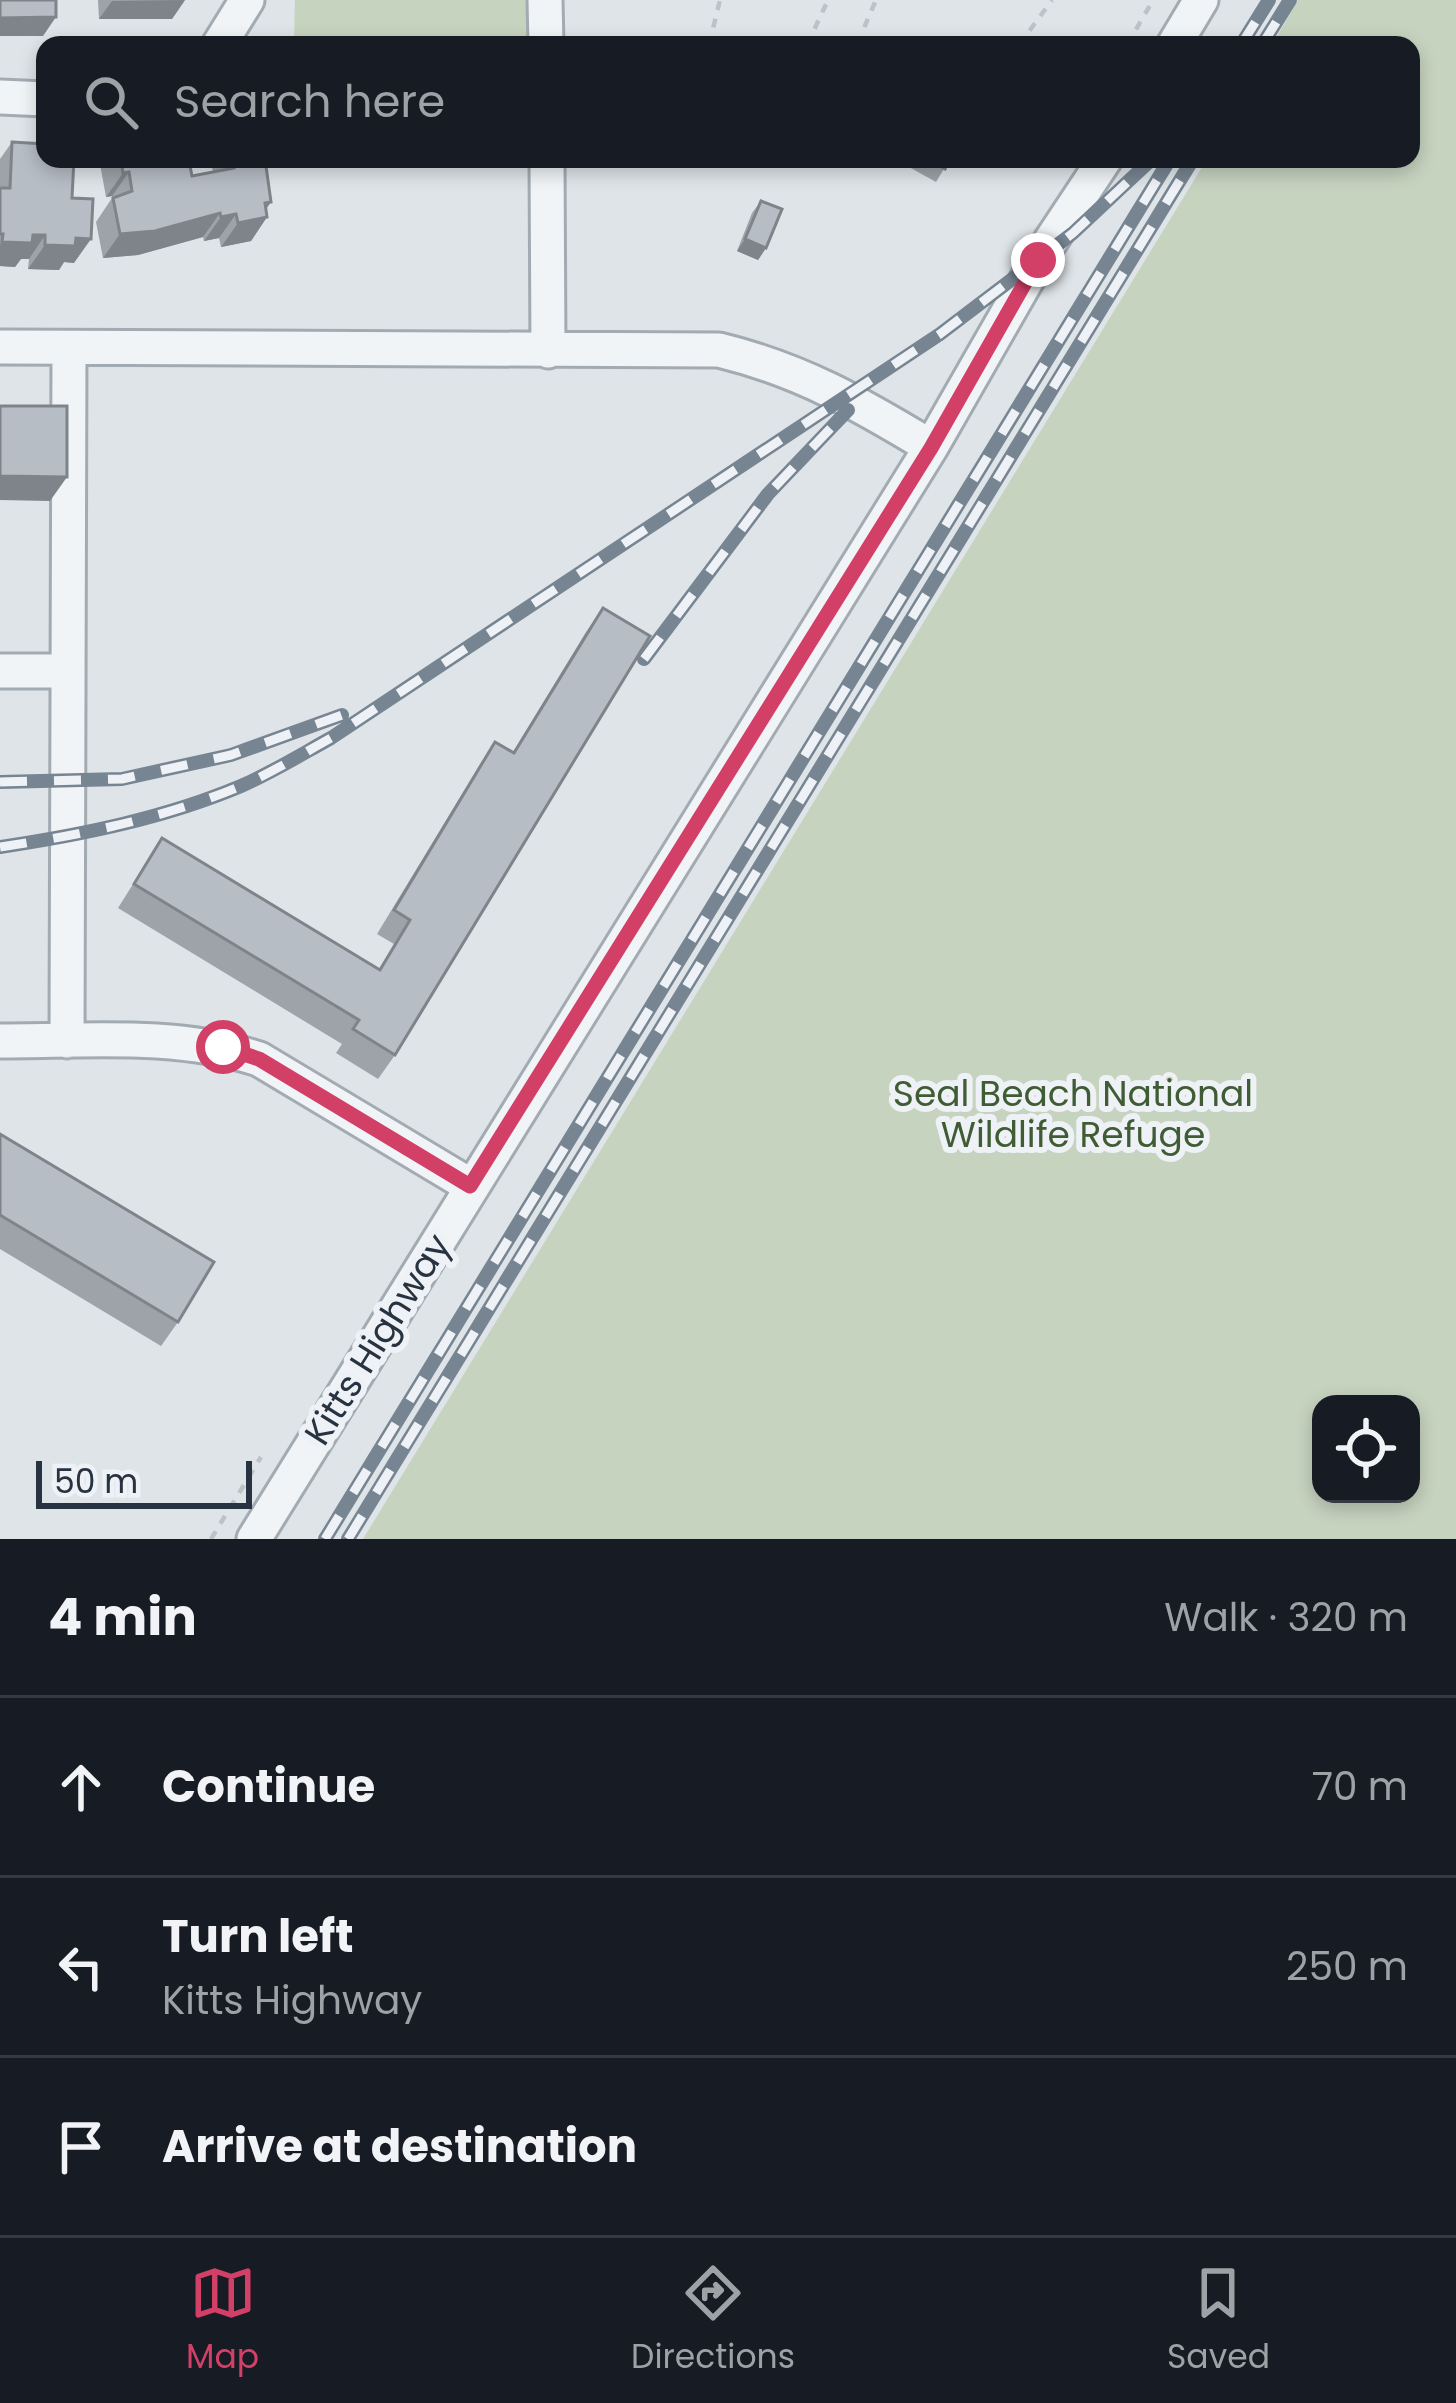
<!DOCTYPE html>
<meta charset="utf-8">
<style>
:root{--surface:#171b24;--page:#242831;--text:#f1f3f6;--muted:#9ea1a6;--line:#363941;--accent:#d23f67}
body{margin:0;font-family:Poppins,sans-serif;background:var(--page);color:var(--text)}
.controls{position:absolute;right:36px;bottom:36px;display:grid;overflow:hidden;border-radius:24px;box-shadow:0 6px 18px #0003}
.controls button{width:108px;height:108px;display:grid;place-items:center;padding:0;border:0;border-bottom:3px solid var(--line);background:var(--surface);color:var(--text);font:60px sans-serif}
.scale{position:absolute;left:36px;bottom:30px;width:216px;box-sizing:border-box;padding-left:12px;border:6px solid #273340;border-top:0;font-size:33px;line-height:42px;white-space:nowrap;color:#273340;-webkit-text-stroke:9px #eef2f6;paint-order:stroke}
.stop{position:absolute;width:36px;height:36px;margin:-27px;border:9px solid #d23f67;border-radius:50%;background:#fff}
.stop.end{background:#d23f67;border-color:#fff;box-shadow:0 3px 12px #0008}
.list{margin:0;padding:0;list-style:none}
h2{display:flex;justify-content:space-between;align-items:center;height:156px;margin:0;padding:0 48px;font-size:51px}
h2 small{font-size:39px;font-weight:400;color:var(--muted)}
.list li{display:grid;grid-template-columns:78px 1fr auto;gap:36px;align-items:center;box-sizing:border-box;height:180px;padding:0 48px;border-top:3px solid var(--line)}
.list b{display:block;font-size:45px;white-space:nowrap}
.list p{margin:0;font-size:39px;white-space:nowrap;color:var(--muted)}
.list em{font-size:39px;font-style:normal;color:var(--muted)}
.icon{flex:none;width:66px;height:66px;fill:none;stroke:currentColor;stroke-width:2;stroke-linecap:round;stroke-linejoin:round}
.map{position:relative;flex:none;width:1456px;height:1539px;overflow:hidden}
.search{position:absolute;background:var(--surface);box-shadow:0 6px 18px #0003;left:36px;right:36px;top:36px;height:132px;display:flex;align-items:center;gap:30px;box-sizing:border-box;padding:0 42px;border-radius:24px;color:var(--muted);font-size:45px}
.sheet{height:696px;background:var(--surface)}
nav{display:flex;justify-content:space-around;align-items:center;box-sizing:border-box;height:168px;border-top:3px solid var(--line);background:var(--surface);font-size:33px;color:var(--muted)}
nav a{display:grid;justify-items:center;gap:6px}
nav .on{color:var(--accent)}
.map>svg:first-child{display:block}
</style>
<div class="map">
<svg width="1456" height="1539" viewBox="0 0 1456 1539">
<rect width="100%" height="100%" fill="#dee4e8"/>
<!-- green -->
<path fill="#c6d3bf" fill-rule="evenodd" d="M295,0H526L527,45H294Z
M1298,0H1456V1539H363L1207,159H1411V45H1272ZM1321,1404H1411V1494H1321Z"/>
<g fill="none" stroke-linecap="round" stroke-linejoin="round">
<defs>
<path id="minor" d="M545,0L546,45
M219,45L247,0
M1174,45L1201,0
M0,97L45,99
M547,159L548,351
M0,347L719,350C801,370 860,404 931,447
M0,671H67
M0,1041C86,1041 176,1032 259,1059L471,1186
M67,1041L69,348
M254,1539L931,447L1038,260L1105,159"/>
</defs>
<!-- minor casing -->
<use href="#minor" stroke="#a3abb2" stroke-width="39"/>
<!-- path -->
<path stroke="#bcc2c7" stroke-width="4.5" stroke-dasharray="9 9" stroke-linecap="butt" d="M867,44L897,45
M709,45L720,0
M807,45L828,0
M866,45L864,28L876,0
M1019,45L1052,0
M1127,45L1153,0
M211,1539L261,1457"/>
<!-- minor -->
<use href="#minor" stroke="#f1f4f7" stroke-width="33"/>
<defs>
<path id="rail" d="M1241,45L1269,0
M1262,45L1290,0
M644,659L768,494L848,410
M0,782L122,779L231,755L342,715
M0,847C81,835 165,818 241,786C273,772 302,754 331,738L940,334L1073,233L1152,159
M325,1539L1170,159
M348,1539L1193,159"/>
</defs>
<!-- rail casing -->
<use href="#rail" stroke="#778592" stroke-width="14"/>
<!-- rail -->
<use href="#rail" stroke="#eef2f6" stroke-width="9" stroke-dasharray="27" stroke-linecap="butt"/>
</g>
<!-- wall -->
<path fill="#9da3a9" d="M98,0H185L172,19H99Z
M12,142L72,198L74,263L64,262L59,270L28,269L29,259H21L15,267L0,266V159Z
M103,159H195L190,167L192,176L213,172L210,159H265L267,217L251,241L221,247L219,238L204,241L203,237L138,255L103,258L96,222L112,198V196L106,197L100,164Z
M902,159H950L936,182L900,162Z
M761,201L766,248L758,260L737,251L752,213Z
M603,608L395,1055L378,1079L336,1053L342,1044L118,908L162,838L379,969L394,944L377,934L479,766L495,742L513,752L586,632Z
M0,1134L178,1322L161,1346L0,1249Z"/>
<!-- shaded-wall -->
<path fill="#7f848a" d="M185,0L172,19H99L112,1Z
M56,17L43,36H0V18Z
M129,172L112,196L106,197L123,173Z
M271,202L260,218L267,217L251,241L221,247L238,223L265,203Z
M220,213L203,237L138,255L103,258L120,234Z
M236,214L219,238L204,241L221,217Z
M33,235H45L29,259H21L15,267L0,266V245L2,242Z
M76,238L91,239L74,263L64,262L59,270L28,269L45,245Z
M745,239L766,248L758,260L737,251Z
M0,476L67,477L50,501L0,500Z"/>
<!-- building -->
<path fill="#b6bdc5" stroke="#7f848a" stroke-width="3" d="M0,0H56V17L0,18Z
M12,142L45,144V159H74L72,198L93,199L91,239L76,238L75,246L45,245V235H33L32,243L2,242L3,234H0V188H10Z
M121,159H195L189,161L192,176L234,168L232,159H265L271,202L265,203L267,217L238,223L236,214L221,217L220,213L155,231L120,234L113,198L132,191L129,172L123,173Z
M926,159H950L945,169Z
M761,201L782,209L766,248L745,239Z
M0,406H67V477L0,476Z
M603,608L650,636L395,1055L353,1029L359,1020L134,884L162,838L380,970L410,920L394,910L495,742L514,753Z
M0,1134L214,1262L178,1322L0,1215Z"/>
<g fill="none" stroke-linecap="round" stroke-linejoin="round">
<!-- route -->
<path stroke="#d23f67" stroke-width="15" d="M223,1047L259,1059L470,1186L931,448L1038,260"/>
</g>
<g text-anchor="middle" stroke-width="12" stroke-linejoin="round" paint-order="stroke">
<!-- park labels -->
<g font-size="36" fill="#405c34" stroke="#eef2f6">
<text x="1073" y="1106">Seal Beach National<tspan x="1073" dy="41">Wildlife Refuge</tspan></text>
</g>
<!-- street labels -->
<g font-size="36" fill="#273340" stroke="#eef2f6">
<text transform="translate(377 1339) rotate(-58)" y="13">Kitts Highway</text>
</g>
</g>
</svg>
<div class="controls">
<button><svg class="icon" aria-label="locate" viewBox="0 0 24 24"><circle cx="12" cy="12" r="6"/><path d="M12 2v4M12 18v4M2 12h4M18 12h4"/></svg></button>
</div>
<div class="scale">50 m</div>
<div class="stop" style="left:223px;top:1047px"></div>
<div class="stop end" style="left:1038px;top:260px"></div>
<div class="search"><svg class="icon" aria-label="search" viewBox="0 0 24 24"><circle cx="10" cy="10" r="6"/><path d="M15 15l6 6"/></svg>Search here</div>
</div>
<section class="sheet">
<h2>4 min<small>Walk · 320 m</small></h2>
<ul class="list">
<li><svg class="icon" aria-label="ahead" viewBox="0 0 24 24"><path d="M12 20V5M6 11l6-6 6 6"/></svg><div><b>Continue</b></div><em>70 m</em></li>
<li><svg class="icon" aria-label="left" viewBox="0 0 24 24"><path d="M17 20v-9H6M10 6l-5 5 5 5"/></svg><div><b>Turn left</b><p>Kitts Highway</p></div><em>250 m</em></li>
<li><svg class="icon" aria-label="arrive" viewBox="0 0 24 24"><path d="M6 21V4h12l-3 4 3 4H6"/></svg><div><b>Arrive at destination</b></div></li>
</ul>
</section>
<nav>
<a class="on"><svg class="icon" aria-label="map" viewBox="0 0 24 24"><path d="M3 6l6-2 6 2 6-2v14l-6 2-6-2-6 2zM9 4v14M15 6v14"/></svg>Map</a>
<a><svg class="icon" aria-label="directions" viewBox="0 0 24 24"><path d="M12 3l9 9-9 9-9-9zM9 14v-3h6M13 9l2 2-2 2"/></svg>Directions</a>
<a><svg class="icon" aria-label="saved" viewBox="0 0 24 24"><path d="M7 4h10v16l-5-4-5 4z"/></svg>Saved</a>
</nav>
